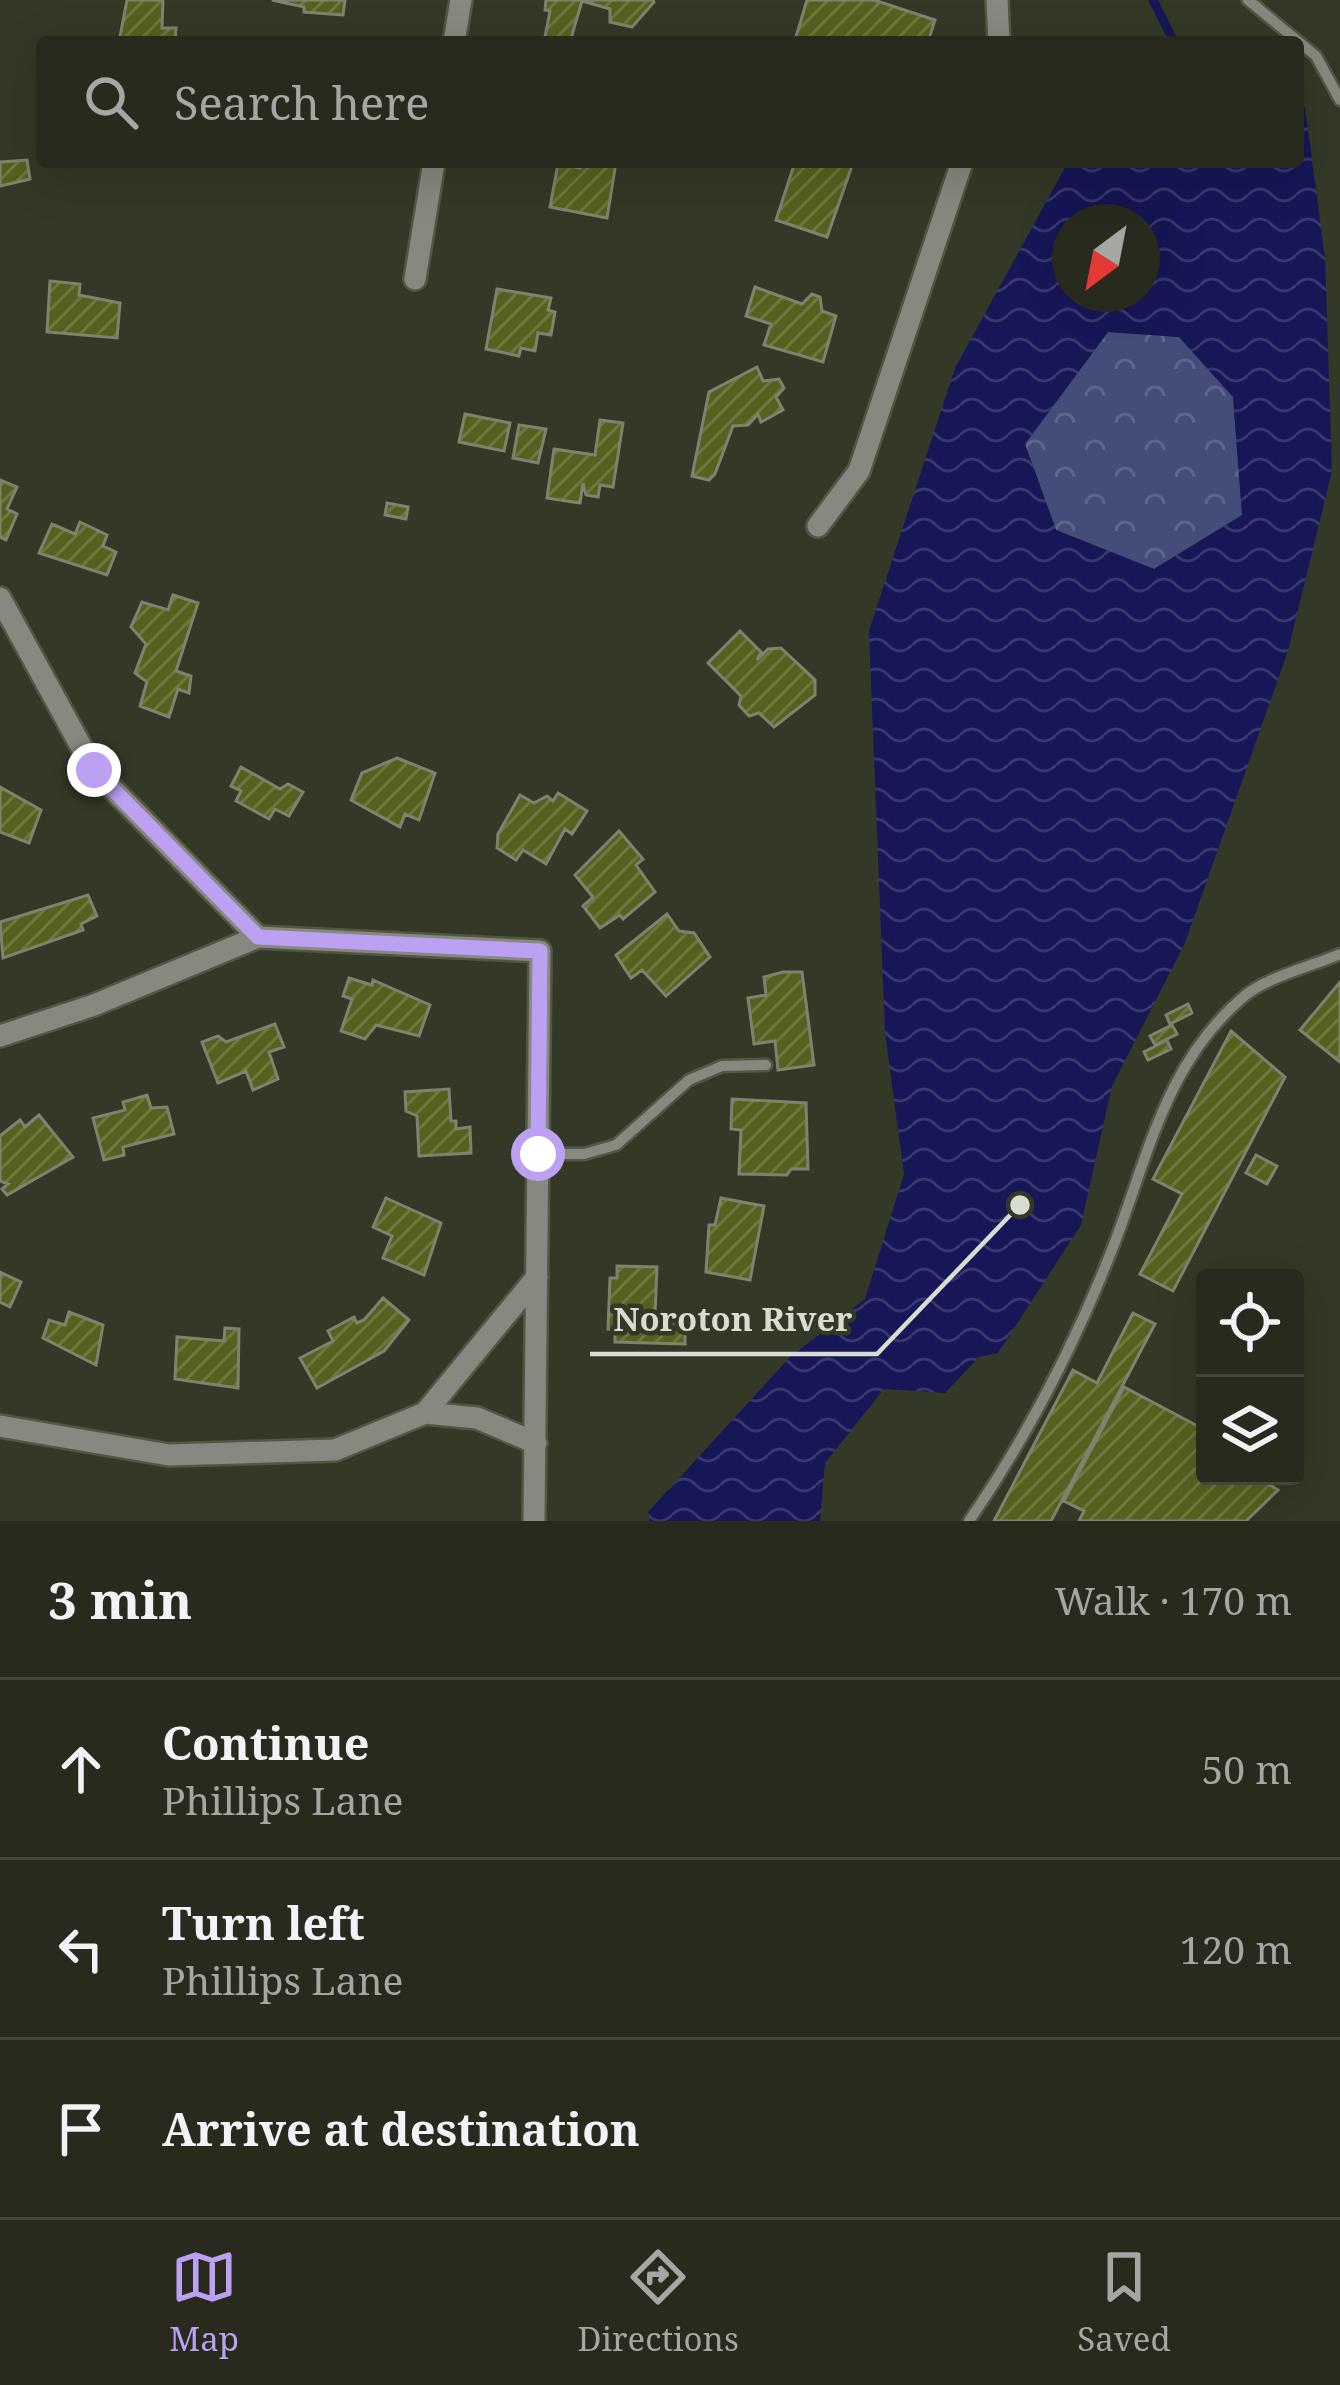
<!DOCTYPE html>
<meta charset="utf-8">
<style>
:root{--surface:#272a1c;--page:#333629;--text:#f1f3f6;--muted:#a4a7a3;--line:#43463b;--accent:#bca0f2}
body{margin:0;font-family:"Noto Serif",serif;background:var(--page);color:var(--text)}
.controls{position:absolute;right:36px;bottom:36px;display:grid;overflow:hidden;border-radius:12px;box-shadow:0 12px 48px #0002}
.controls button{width:108px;height:108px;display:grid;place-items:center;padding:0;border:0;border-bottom:3px solid var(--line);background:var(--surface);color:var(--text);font:60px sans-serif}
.compass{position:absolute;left:1052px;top:204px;width:108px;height:108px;border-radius:50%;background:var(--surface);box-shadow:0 12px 48px #0002;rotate:212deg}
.stop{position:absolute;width:36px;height:36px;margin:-27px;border:9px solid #bca0f2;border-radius:50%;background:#fff}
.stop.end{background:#bca0f2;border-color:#fff;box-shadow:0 3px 12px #0008}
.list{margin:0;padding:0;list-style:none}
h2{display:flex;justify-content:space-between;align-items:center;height:156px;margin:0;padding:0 48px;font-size:51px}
h2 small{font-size:39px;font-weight:400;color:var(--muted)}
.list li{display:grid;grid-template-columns:78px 1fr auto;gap:36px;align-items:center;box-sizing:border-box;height:180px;padding:0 48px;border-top:3px solid var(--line)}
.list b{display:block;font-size:45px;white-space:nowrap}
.list p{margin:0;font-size:39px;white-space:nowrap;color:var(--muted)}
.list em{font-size:39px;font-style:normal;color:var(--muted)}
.icon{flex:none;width:66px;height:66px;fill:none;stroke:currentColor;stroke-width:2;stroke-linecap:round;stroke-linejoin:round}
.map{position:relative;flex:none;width:1340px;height:1521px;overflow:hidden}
.search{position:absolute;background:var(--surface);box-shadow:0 12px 48px #0002;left:36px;right:36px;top:36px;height:132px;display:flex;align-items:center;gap:30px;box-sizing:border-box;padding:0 42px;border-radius:12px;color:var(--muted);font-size:45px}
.sheet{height:696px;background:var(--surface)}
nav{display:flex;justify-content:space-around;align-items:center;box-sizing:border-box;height:168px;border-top:3px solid var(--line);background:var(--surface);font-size:33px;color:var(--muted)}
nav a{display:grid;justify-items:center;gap:6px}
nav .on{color:var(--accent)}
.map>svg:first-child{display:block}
</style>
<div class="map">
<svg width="1340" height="1521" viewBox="0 0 1340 1521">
<defs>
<pattern id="forest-crowns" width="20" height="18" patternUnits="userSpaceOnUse" patternTransform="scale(3)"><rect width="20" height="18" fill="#444c7a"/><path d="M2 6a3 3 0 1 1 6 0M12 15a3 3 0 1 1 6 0" fill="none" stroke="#5e658c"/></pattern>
<pattern id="water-waves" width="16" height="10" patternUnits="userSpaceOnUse" patternTransform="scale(3)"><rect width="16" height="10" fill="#171657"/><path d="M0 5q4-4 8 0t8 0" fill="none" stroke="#38376e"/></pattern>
<pattern id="building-hatch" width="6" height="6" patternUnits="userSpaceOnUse" patternTransform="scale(3)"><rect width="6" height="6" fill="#55611f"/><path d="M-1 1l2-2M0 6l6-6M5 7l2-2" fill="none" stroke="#6d773e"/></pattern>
</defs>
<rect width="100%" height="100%" fill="#343826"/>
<!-- forest -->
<path fill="url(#forest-crowns)" d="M1108,332L1179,337L1233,397L1242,515L1154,569L1056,530L1025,444Z"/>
<!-- water -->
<path fill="url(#water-waves)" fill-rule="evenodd" d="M1298,102L1305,107L1325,258L1332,471L1288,651L1185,943L1112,1086L1081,1225L998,1353L979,1357L945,1393L884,1389L825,1463L820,1521H650L648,1512L790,1357L865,1299L904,1174L885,1033L869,631L955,368L1068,162H1298ZM1142,222V294H1070V222ZM1108,332L1179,337L1233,397L1242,515L1154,569L1056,530L1025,444Z"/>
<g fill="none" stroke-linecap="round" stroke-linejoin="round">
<!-- stream -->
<path stroke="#171657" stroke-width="9" d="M1153,0L1174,42"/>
</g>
<!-- building -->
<path fill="url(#building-hatch)" stroke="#7d836e" stroke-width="3" d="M127,0H163L162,28H176L175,42H119Z
M272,0H345L343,15L304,12V7Z
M546,0H653L654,2L632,27L610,22V9L582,1L570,42H544L550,11L545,10Z
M807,0H874L935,20L928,42H801L795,40Z
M27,160L30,179L0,186V162Z
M581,162H612L615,169L607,218L550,207L558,164L580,168Z
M795,162L810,167L812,162L853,163L827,237L776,220Z
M50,281L80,284L79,295L120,303L117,338L47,332Z
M755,287L802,304L812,294L820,297L822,311L836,316L823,362L764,345L771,324L746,316Z
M497,289L551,298L548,310L555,312L551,335L538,333L535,351L521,348L519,356L486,349Z
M757,367L763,381L779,379L784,388L776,397L783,410L761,422L758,414L748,425L733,426L715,474L709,480L692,476L709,392Z
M465,414L510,423L504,451L459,442Z
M600,420L623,423L613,487L600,485L598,497L586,495L583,483L580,503L547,498L554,449L595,455Z
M519,425L546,429L538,463L513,458Z
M0,480L17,487L7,509L17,514L6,540L0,537Z
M387,503L408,507L406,519L385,515Z
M80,522L107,535L103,546L116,552L107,575L39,553L52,524L75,534Z
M173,595L198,603L176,671L191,676L189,693L178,689L169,717L140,706L147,682L135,673L146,644L131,627L142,602L168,610Z
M740,631L761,652L757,660L768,649L781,648L815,680V695L774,727L759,713L749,716L739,705L741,696L708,663Z
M397,758L435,773L419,820L405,814L400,827L351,800L362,773Z
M241,767L280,789L288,784L303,792L289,816L275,809L269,819L236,801L241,791L231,786Z
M0,787L41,810L29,843L0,832Z
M558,793L587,811L572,834L565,829L546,864L523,850L516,860L497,848L498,834L520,795L534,803L547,796L553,801Z
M619,831L643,859L636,865L655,892L623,919L620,915L600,928L583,906L593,897L575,875Z
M88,895L97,916L81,924L83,930L3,958L0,922Z
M667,914L679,931L694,933L710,957L666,996L642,970L631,978L616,955Z
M783,972H802L814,1065L778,1070L775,1041L754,1044L748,998L766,995L764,977Z
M349,978L372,985L373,980L430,1005L419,1036L376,1025L365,1039L341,1031L352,999L343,996Z
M1340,982V1062L1300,1030Z
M1188,1004L1192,1013L1170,1024L1166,1015Z
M275,1024L284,1047L269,1052L278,1079L253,1090L246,1071L218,1083L202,1042L218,1036L226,1042Z
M1172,1025L1177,1034L1155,1045L1150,1036Z
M1231,1031L1285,1077L1173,1291L1140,1274L1182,1194L1153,1179Z
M1167,1040L1171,1049L1148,1060L1144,1052Z
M449,1089L451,1121H456V1129L470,1127L471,1153L419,1156L417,1116L406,1111L405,1092Z
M147,1095L151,1108L167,1107L174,1134L123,1147L124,1155L104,1160L93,1118L125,1110L123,1102Z
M732,1099L806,1103L808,1169H791L787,1175L739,1174L741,1130L731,1129Z
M39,1115L73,1157L7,1195L2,1189L8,1184L0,1181V1136L20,1120L25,1127Z
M1256,1155L1277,1166L1267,1184L1246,1173Z
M386,1198L441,1223L424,1275L383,1258L392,1236L373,1227Z
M721,1198L764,1206L750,1280L706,1272L709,1225H715Z
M617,1266L657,1267L655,1314L685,1315V1344L615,1342V1329H608L610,1278H617Z
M0,1272L21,1282L10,1307L0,1302Z
M383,1298L409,1320L384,1351L317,1388L300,1358L333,1341L328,1331L354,1317L357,1323L364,1320Z
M69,1312L103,1325L96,1365L43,1338L49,1320L65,1325Z
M1133,1313L1155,1324L1051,1521H994L1073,1370L1097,1383Z
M225,1328L239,1329L238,1388L175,1379L177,1337L224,1341Z
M1124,1387L1205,1430V1476H1256L1278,1490L1246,1521H1079L1084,1511L1064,1501Z"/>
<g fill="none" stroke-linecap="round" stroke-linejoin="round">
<defs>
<path id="lane" d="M1248,0L1316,56L1340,100
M538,1154H584L616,1145L689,1080L722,1066L766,1065
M969,1521C1027,1437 1076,1342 1113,1247C1148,1157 1165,1065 1241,999C1265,977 1310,967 1340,954"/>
<path id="street" d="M997,0L999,42
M454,42L461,0
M415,279L434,162
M818,526L859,471L962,162
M0,598L94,770L258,937L540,951L534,1521
M0,1036L94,1005L258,937
M425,1413L537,1277
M0,1426L169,1455L335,1450L425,1413L477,1418L536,1443"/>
</defs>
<!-- lane casing -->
<use href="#lane" stroke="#525645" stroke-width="15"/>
<!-- street casing -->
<use href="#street" stroke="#525645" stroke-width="26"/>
<!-- lane -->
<use href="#lane" stroke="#86897f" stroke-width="10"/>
<!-- street -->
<use href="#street" stroke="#86897f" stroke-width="21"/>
</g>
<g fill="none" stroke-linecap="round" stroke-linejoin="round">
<!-- route -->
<path stroke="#bca0f2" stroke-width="15" d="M94,770L258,937L540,951L538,1154"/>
</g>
<!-- callouts -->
<path fill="none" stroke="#d9dcd1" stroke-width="4.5" d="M1020 1205L877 1354H590"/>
<circle fill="#d9dcd1" stroke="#343826" stroke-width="4.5" cx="1020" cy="1205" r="12"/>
<g font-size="33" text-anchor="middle" font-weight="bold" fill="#d9dcd1" stroke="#343826" stroke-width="9" stroke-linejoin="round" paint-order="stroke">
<text x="733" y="1331">Noroton River</text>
</g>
</svg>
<div class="controls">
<button><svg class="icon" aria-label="locate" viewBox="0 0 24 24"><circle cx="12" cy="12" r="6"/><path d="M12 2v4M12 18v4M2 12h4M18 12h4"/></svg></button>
<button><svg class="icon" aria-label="layers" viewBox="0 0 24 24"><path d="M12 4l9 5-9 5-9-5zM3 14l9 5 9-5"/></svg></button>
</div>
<svg class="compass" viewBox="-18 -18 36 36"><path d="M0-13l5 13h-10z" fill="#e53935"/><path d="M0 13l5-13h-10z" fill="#a4a7a3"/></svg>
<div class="stop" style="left:538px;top:1154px"></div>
<div class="stop end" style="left:94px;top:770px"></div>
<div class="search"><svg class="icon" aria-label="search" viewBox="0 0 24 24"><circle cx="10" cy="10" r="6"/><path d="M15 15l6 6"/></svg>Search here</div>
</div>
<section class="sheet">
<h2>3 min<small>Walk · 170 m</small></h2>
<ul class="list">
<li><svg class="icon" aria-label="ahead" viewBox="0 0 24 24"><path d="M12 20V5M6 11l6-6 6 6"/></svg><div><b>Continue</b><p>Phillips Lane</p></div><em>50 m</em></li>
<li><svg class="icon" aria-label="left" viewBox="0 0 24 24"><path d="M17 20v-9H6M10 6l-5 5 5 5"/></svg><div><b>Turn left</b><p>Phillips Lane</p></div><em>120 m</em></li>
<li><svg class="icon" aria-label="arrive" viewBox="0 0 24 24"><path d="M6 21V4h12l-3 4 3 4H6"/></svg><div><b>Arrive at destination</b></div></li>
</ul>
</section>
<nav>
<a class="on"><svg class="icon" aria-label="map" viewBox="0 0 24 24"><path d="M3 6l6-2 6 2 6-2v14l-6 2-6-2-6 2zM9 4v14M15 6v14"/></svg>Map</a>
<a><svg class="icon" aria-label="directions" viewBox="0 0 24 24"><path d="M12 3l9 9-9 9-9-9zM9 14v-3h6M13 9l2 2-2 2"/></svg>Directions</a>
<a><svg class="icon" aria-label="saved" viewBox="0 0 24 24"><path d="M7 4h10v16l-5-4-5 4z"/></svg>Saved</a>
</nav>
